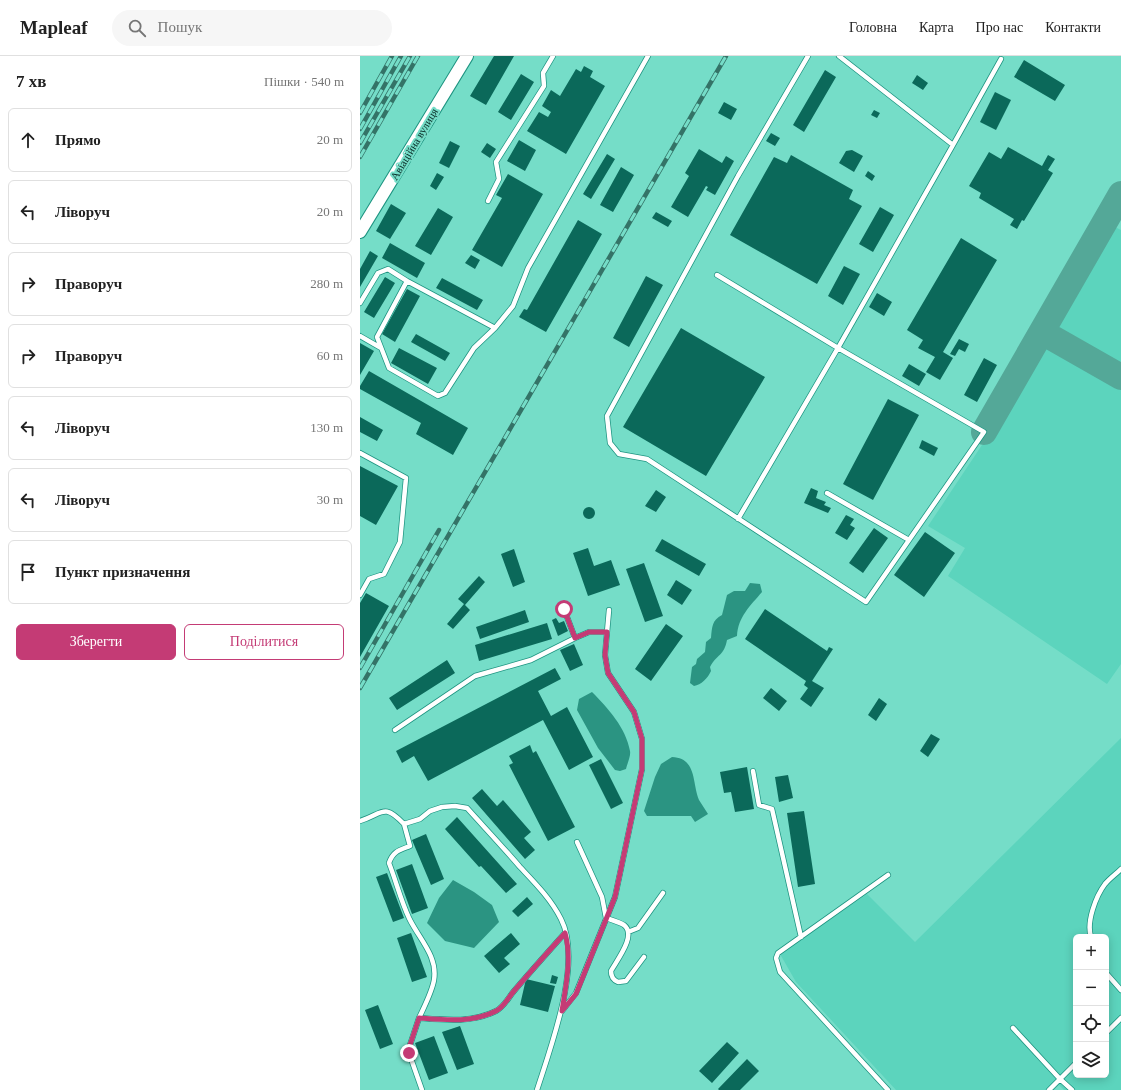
<!DOCTYPE html>
<html lang="uk">
<meta charset="utf-8">
<style>
:root{--surface:#fff;--page:#f6f6f6;--text:#222;--muted:#767676;--line:#e0e0e0;--accent:#c43b75}
body{margin:0;font-family:Georgia,serif;background:var(--page);color:var(--text)}
.controls{position:absolute;right:12px;bottom:12px;display:grid;overflow:hidden;border-radius:6px;box-shadow:0 2px 10px #0003}
.controls button{width:36px;height:36px;display:grid;place-items:center;padding:0;border:0;border-bottom:1px solid var(--line);background:var(--surface);color:var(--text);font:20px sans-serif}
.stop{position:absolute;width:12px;height:12px;margin:-9px;border:3px solid #c43b75;border-radius:50%;background:#fff}
.stop.end{background:#c43b75;border-color:#fff;box-shadow:0 1px 4px #0008}
.list{margin:0;padding:0;list-style:none}
h2{display:flex;justify-content:space-between;align-items:center;height:52px;margin:0;padding:0 16px;font-size:17px}
h2 small{font-size:13px;font-weight:400;color:var(--muted)}
.list li{display:grid;grid-template-columns:26px 1fr auto;gap:12px;align-items:center;box-sizing:border-box;height:64px;margin:0 8px 8px;padding:0 8px;border:1px solid var(--line);border-radius:6px}
.list b{display:block;font-size:15px;white-space:nowrap}
.list em{font-size:13px;font-style:normal;color:var(--muted)}
.actions{display:flex;gap:8px;padding:12px 16px}
.actions a{flex:1;padding:9px 0;border:1px solid var(--accent);border-radius:6px;text-align:center;font-size:14px;color:var(--accent)}
.actions .main{background:var(--accent);color:#fff}
.icon{flex:none;width:22px;height:22px;fill:none;stroke:currentColor;stroke-width:2;stroke-linecap:round;stroke-linejoin:round}
.map{position:relative;flex:none;width:761px;height:1034px;overflow:hidden}
header{display:flex;align-items:center;gap:24px;box-sizing:border-box;height:56px;padding:0 20px;background:var(--surface);border-bottom:1px solid var(--line)}
header strong{font-size:19px}
nav{display:flex;gap:22px;margin-inline-start:auto;font-size:14px}
.search{width:280px;height:36px;background:var(--page);display:flex;align-items:center;gap:10px;box-sizing:border-box;padding:0 14px;border-radius:22px;color:var(--muted);font-size:15px}
main{display:flex}
aside{flex:1;background:var(--surface)}
.map>svg:first-child{display:block}
</style>
<header>
<strong>Mapleaf</strong>
<div class="search"><svg class="icon" aria-label="search" viewBox="0 0 24 24"><circle cx="10" cy="10" r="6"/><path d="M15 15l6 6"/></svg>Пошук</div>
<nav><a>Головна</a><a>Карта</a><a>Про нас</a><a>Контакти</a></nav>
</header>
<main>
<aside>
<h2>7 хв<small>Пішки · 540 m</small></h2>
<ul class="list">
<li><svg class="icon" aria-label="ahead" viewBox="0 0 24 24"><path d="M12 20V5M6 11l6-6 6 6"/></svg><div><b>Прямо</b></div><em>20 m</em></li>
<li><svg class="icon" aria-label="left" viewBox="0 0 24 24"><path d="M17 20v-9H6M10 6l-5 5 5 5"/></svg><div><b>Ліворуч</b></div><em>20 m</em></li>
<li><svg class="icon" aria-label="right" viewBox="0 0 24 24"><path d="M7 20v-9h11M14 6l5 5-5 5"/></svg><div><b>Праворуч</b></div><em>280 m</em></li>
<li><svg class="icon" aria-label="right" viewBox="0 0 24 24"><path d="M7 20v-9h11M14 6l5 5-5 5"/></svg><div><b>Праворуч</b></div><em>60 m</em></li>
<li><svg class="icon" aria-label="left" viewBox="0 0 24 24"><path d="M17 20v-9H6M10 6l-5 5 5 5"/></svg><div><b>Ліворуч</b></div><em>130 m</em></li>
<li><svg class="icon" aria-label="left" viewBox="0 0 24 24"><path d="M17 20v-9H6M10 6l-5 5 5 5"/></svg><div><b>Ліворуч</b></div><em>30 m</em></li>
<li><svg class="icon" aria-label="arrive" viewBox="0 0 24 24"><path d="M6 21V4h12l-3 4 3 4H6"/></svg><div><b>Пункт призначення</b></div></li>
</ul>
<div class="actions"><a class="main">Зберегти</a><a>Поділитися</a></div>
</aside>
<div class="map">
<svg width="761" height="1034" viewBox="0 0 761 1034">
<rect width="100%" height="100%" fill="#75ddc8"/>
<!-- built -->
<path fill="#5cd4bd" fill-rule="evenodd" d="M755,171L761,174V608L747,628L588,520L605,492L568,470L652,344Z
M761,682V1034H704L699,1029L694,1034H536L436,926L420,898L507,838L555,886ZM716,881H746V1019H716Z"/>
<!-- water -->
<path fill="#2b9482" d="M390,527L400,528L402,536C390,550 378,561 377,580L367,584C364,600 357,598 350,611L351,615C348,622 341,629 334,630L330,627L332,611L336,608L337,603L345,596L346,586L351,582C352,571 352,564 362,559L367,539L374,535H385Z
M232,636C248,652 266,672 270,695C271,700 267,708 266,713L260,715L255,714L238,692L217,654L219,643Z
M312,701C337,702 332,727 339,744C342,749 345,753 348,758L335,766L331,760H287L284,755L295,721L301,708Z
M93,824L114,836L132,849L139,866L114,892L85,885L67,867L79,842Z"/>
<g fill="none" stroke-linecap="round" stroke-linejoin="round">
<!-- taxiway -->
<path stroke="#54a898" stroke-width="26" d="M682,276L761,321
M624,376L761,138"/>
</g>
<!-- building -->
<path fill="#0b695a" d="M134,0H154L126,49L110,40Z
M664,4L705,29L695,45L654,21Z
M224,10L233,15L230,21L245,30L206,98L167,75L179,56L188,61L191,56L182,50L191,34L200,40L216,13L221,16Z
M465,14L476,21L444,76L433,69Z
M161,18L174,26L151,64L138,56Z
M557,19L568,27L563,34L552,27Z
M635,36L651,44L636,74L620,66Z
M364,46L377,53L371,64L358,57Z
M514,54L520,57L517,62L511,59Z
M411,77L420,82L415,90L406,85Z
M159,84L176,94L165,115L147,105Z
M90,85L100,90L89,112L79,107Z
M127,87L136,93L130,102L121,96Z
M648,91L682,110L688,99L695,103L688,114L693,117L664,165L662,164L657,173L650,169L654,163L619,142L621,137L609,130L629,96L641,103Z
M339,93L362,107L366,100L374,105L355,139L346,134L348,131L346,130L328,161L311,151L329,120L325,117Z
M492,94L503,100L494,116L479,107L486,95Z
M247,98L255,103L231,143L223,138Z
M431,99L493,134L489,143L502,150L457,228L370,179L414,101L427,107Z
M261,111L274,119L253,156L240,149Z
M508,115L515,120L512,125L505,120Z
M77,117L84,121L76,134L70,130Z
M148,118L183,138L142,211L112,194L142,142L136,139Z
M31,148L46,157L30,183L16,175Z
M520,151L534,159L513,196L499,188Z
M78,152L93,161L71,199L55,190Z
M296,156L312,165L308,171L292,162Z
M218,164L242,178L186,276L159,261L164,253L167,254Z
M601,182L637,204L583,296L593,302L580,324L566,316L575,301L558,292L563,284L547,274Z
M30,187L65,207L57,222L22,202Z
M10,195L18,200L0,231V213Z
M111,199L120,204L115,213L105,207Z
M484,210L500,218L483,249L468,240Z
M286,220L303,229L269,291L253,282Z
M25,221L35,227L14,262L4,256Z
M82,222L123,244L117,254L76,232Z
M47,233L60,240L35,286L22,278Z
M517,237L532,246L524,260L509,251Z
M321,272L405,321L346,420L263,371Z
M56,278L90,297L85,305L51,286Z
M599,283L609,288L605,296L599,293L595,300L590,298Z
M0,287L14,295L0,319Z
M39,292L77,312L68,328L31,307Z
M624,302L637,309L617,346L604,339Z
M549,308L566,318L559,330L542,320Z
M9,315L108,372L93,399L56,378L61,367L0,333V330Z
M528,343L559,359L513,444L483,428Z
M0,361L23,374L17,385L0,376Z
M562,384L578,392L574,400L559,392Z
M0,410L38,430L16,469L0,460Z
M451,432L458,435L456,442L466,446L464,449L471,452L468,457L444,447Z
M296,434L306,441L296,456L285,450Z
M223 457a6 6 0 1 1 12 0a6 6 0 1 1-12 0Z
M486,459L494,463L490,469L495,472L487,484L475,477Z
M514,472L528,482L503,517L489,507Z
M565,476L595,497L564,541L534,519Z
M302,483L346,508L339,520L295,495Z
M228,492L234,510L251,504L260,529L228,540L213,497Z
M154,493L165,526L153,531L141,498Z
M284,507L303,560L285,566L266,513Z
M119,520L125,526L105,549L110,554L93,573L87,568L104,548L98,543Z
M316,524L332,534L322,549L307,539Z
M6,537L29,550L0,601V547Z
M405,553L467,595L469,591L473,593L452,625L464,632L451,651L440,643L448,632L444,629L446,625L385,583Z
M165,554L169,566L120,583L116,571Z
M196,562L199,567L204,565L208,575L198,580L192,564Z
M187,567L192,583L119,605L115,589Z
M306,568L323,580L291,625L275,613Z
M214,588L223,609L210,615L200,594Z
M87,604L95,617L37,654L29,642Z
M195,612L201,623L178,635L191,660L207,651L233,701L209,714L183,664L68,725L54,700L42,707L36,695Z
M411,632L427,645L419,655L403,642Z
M519,642L527,648L516,665L508,659Z
M571,678L580,683L568,701L560,695Z
M170,689L173,697L176,695L215,771L188,785L149,709L153,707L149,700Z
M241,703L263,747L251,753L229,709Z
M387,711L394,753L375,756L371,736L364,737L360,716Z
M428,719L433,742L419,746L415,721Z
M122,733L137,750L143,744L171,776L164,782L175,794L165,803L112,742Z
M444,755L455,828L438,831L427,757Z
M97,761L157,828L146,837L121,810L119,811L85,773Z
M66,778L84,823L71,829L52,784Z
M52,808L68,852L52,858L36,814Z
M27,817L44,862L33,866L16,821Z
M167,841L173,848L158,861L152,855Z
M51,877L67,921L52,926L37,882Z
M151,877L160,888L144,902L150,908L139,917L124,900Z
M192,919L198,921L196,928L190,927Z
M166,923L195,930L188,956L160,949Z
M18,949L33,988L20,993L5,954Z
M100,970L114,1008L97,1014L82,976Z
M74,980L88,1017L69,1024L55,987Z
M367,986L379,997L352,1027L339,1015Z
M387,1003L399,1015L380,1034H359L358,1033Z"/>
<g fill="none" stroke-linecap="round" stroke-linejoin="round">
<defs>
<path id="service" d="M448,0L378,120L247,360L250,387L259,398L287,403L506,546L624,376L478,292L593,89L479,0
M593,89L641,3
M128,145L139,123L136,106L184,30L183,17L193,0
M357,219L478,292L378,463
M0,247L18,217L28,213L47,225
M135,272L47,225L17,281L29,312L78,340L85,337L114,292L135,272L153,250L168,212L288,0
M0,280L21,292
M0,397L46,422L40,486L24,518L9,523L0,539
M467,437L549,484
M204,553L215,582
M35,674L115,620L171,604L215,582L229,576H247
M393,715L399,749L412,753L441,881
M0,765C23,758 23,746 44,768L60,763L70,755L82,751L95,750L107,752C125,772 143,791 160,811C175,827 191,843 201,863C223,906 191,990 177,1034
M44,768L50,790C40,794 33,795 29,807C36,825 41,845 49,862C59,883 78,900 74,924C72,936 64,951 59,962
M217,786L242,841L246,862C252,864 259,866 264,869C277,879 257,904 251,915C251,921 253,924 258,926L266,925L284,901
M268,876L278,872L303,837
M731,881C726,866 736,840 745,828C750,822 756,818 761,813
M746,917L761,934
M202,955L216,937L255,841L282,713V683L274,656L248,617L245,599L249,554
M653,972L700,1023L712,1034
M746,977L761,962
M62,1034L49,997L50,989L59,962C85,964 112,967 136,955C144,951 148,942 154,935C171,915 188,896 205,877
M528,1034L420,916L416,902L418,897L528,819
M689,1034L716,1007"/>
<path id="tertiary" d="M0,176L107,0"/>
</defs>
<!-- service casing -->
<use href="#service" stroke="#1e9481" stroke-width="6"/>
<!-- tertiary casing -->
<use href="#tertiary" stroke="#1e9481" stroke-width="14"/>
<!-- service -->
<use href="#service" stroke="#fff" stroke-width="4.5"/>
<!-- tertiary -->
<use href="#tertiary" stroke="#fff" stroke-width="12"/>
<defs>
<path id="rail" d="M0,57L32,0
M0,73L41,0
M0,87L50,0
M0,101L58,0
M0,612L79,474
M0,632L366,0"/>
</defs>
<!-- rail casing -->
<use href="#rail" stroke="#347367" stroke-width="4.5"/>
<!-- rail -->
<use href="#rail" stroke="#75ddc8" stroke-width="3" stroke-dasharray="9" stroke-linecap="butt"/>
</g>
<g fill="none" stroke-linecap="round" stroke-linejoin="round">
<!-- route -->
<path stroke="#c43b75" stroke-width="5" d="M49,997L50,989L59,962C85,964 112,967 136,955C144,951 148,942 154,935C171,915 188,896 205,877C212,902 206,929 202,955L216,938L255,841L282,713V683L274,656L248,617L245,599L247,576H229L215,582L204,553"/>
</g>
<g text-anchor="middle" stroke-width="4" stroke-linejoin="round" paint-order="stroke">
<!-- street labels -->
<g font-size="11" fill="#072a24" stroke="#75ddc8">
<text transform="translate(54 88) rotate(-59)" y="4">Авіаційна вулиця</text>
</g>
</g>
</svg>
<div class="controls">
<button>+</button>
<button>−</button>
<button><svg class="icon" aria-label="locate" viewBox="0 0 24 24"><circle cx="12" cy="12" r="6"/><path d="M12 2v4M12 18v4M2 12h4M18 12h4"/></svg></button>
<button><svg class="icon" aria-label="layers" viewBox="0 0 24 24"><path d="M12 4l9 5-9 5-9-5zM3 14l9 5 9-5"/></svg></button>
</div>
<div class="stop" style="left:204px;top:553px"></div>
<div class="stop end" style="left:49px;top:997px"></div>
</div>
</main>
